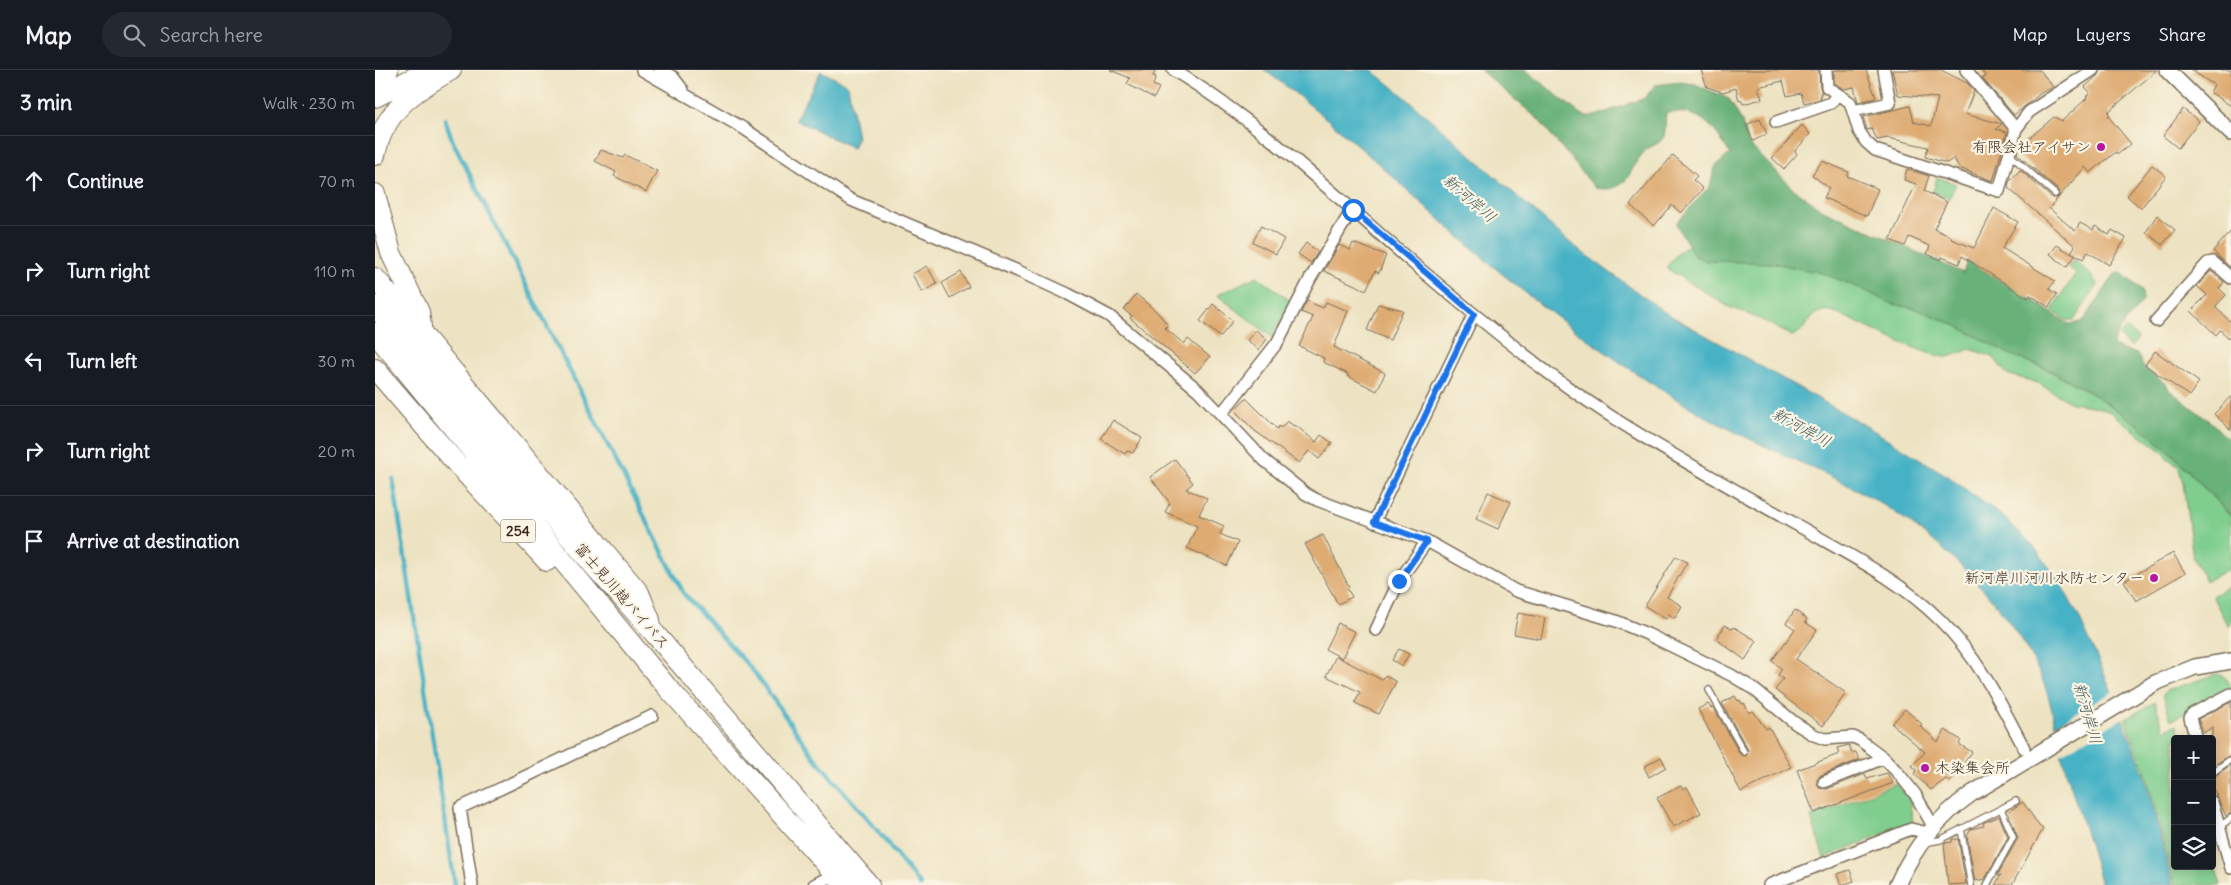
<!DOCTYPE html>
<meta charset="utf-8">
<style>
:root{--surface:#171b24;--page:#242831;--text:#f1f3f6;--muted:#9ea1a6;--line:#363941}
body{margin:0;font-family:Delius,"Klee One",sans-serif;background:var(--page);color:var(--text)}
.controls{position:absolute;right:15px;bottom:15px;display:grid;overflow:hidden;border-radius:5px;box-shadow:0 2px 12px #0003}
.controls button{width:45px;height:45px;display:grid;place-items:center;padding:0;border:0;border-bottom:1px solid var(--line);background:var(--surface);color:var(--text);font:25px sans-serif}
.stop{position:absolute;width:15px;height:15px;margin:-11px;border:4px solid #1a73e8;border-radius:50%;background:#fff}
.stop.end{background:#1a73e8;border-color:#fff;box-shadow:0 1px 5px #0008}
.list{margin:0;padding:0;list-style:none}
h2{display:flex;justify-content:space-between;align-items:center;height:65px;margin:0;padding:0 20px;font-size:21px}
h2 small{font-size:16px;font-weight:400;color:var(--muted)}
.list li{display:grid;grid-template-columns:32px 1fr auto;gap:15px;align-items:center;box-sizing:border-box;height:90px;padding:0 20px;border-top:1px solid var(--line)}
.list b{display:block;font-size:19px;white-space:nowrap}
.list em{font-size:16px;font-style:normal;color:var(--muted)}
.icon{flex:none;width:28px;height:28px;fill:none;stroke:currentColor;stroke-width:2;stroke-linecap:round;stroke-linejoin:round}
.map{position:relative;flex:none;width:1856px;height:815px;overflow:hidden}
header{display:flex;align-items:center;gap:30px;box-sizing:border-box;height:70px;padding:0 25px;background:var(--surface);border-bottom:1px solid var(--line)}
header strong{font-size:24px}
nav{display:flex;gap:28px;margin-inline-start:auto;font-size:18px}
.search{width:350px;height:45px;background:var(--page);display:flex;align-items:center;gap:12px;box-sizing:border-box;padding:0 18px;border-radius:28px;color:var(--muted);font-size:19px}
main{display:flex}
aside{flex:1;background:var(--surface)}
.map>svg:first-child{display:block}
</style>
<header>
<strong>Map</strong>
<div class="search"><svg class="icon" aria-label="search" viewBox="0 0 24 24"><circle cx="10" cy="10" r="6"/><path d="M15 15l6 6"/></svg>Search here</div>
<nav><a>Map</a><a>Layers</a><a>Share</a></nav>
</header>
<main>
<aside>
<h2>3 min<small>Walk · 230 m</small></h2>
<ul class="list">
<li><svg class="icon" aria-label="ahead" viewBox="0 0 24 24"><path d="M12 20V5M6 11l6-6 6 6"/></svg><div><b>Continue</b></div><em>70 m</em></li>
<li><svg class="icon" aria-label="right" viewBox="0 0 24 24"><path d="M7 20v-9h11M14 6l5 5-5 5"/></svg><div><b>Turn right</b></div><em>110 m</em></li>
<li><svg class="icon" aria-label="left" viewBox="0 0 24 24"><path d="M17 20v-9H6M10 6l-5 5 5 5"/></svg><div><b>Turn left</b></div><em>30 m</em></li>
<li><svg class="icon" aria-label="right" viewBox="0 0 24 24"><path d="M7 20v-9h11M14 6l5 5-5 5"/></svg><div><b>Turn right</b></div><em>20 m</em></li>
<li><svg class="icon" aria-label="arrive" viewBox="0 0 24 24"><path d="M6 21V4h12l-3 4 3 4H6"/></svg><div><b>Arrive at destination</b></div></li>
</ul>
</aside>
<div class="map">
<svg width="1856" height="815" viewBox="0 0 1856 815">
<rect width="100%" height="100%" fill="#fcf5e5"/>
<filter id="ink" filterUnits="userSpaceOnUse"><feTurbulence type="fractalNoise" baseFrequency=".02" numOctaves="2"/><feDisplacementMap in="SourceGraphic" scale="10" xChannelSelector="R" yChannelSelector="G"/><feConvolveMatrix kernelMatrix="1 2 1 2 8 2 1 2 1" color-interpolation-filters="sRGB"/></filter>
<filter id="wash" filterUnits="userSpaceOnUse"><feTurbulence type="fractalNoise" baseFrequency=".0096" numOctaves="4" result="noise"/><feDisplacementMap in="SourceGraphic" scale="20" xChannelSelector="R" yChannelSelector="G"/><feGaussianBlur stdDeviation="1.12" result="paint"/><feColorMatrix in="noise" values="0 0 0 0 0 0 0 0 0 0 0 0 0 0 0 0 0 1.4 0 .05"/><feComposite in="paint" operator="in"/></filter>
<g filter="url(#wash)">
<rect width="100%" height="100%" fill="#ede3c2"/>
<!-- green -->
<path fill="#7fce8e" stroke="#5d7c56" d="M1562,107L1581,114L1574,129L1558,122Z
M1313,175L1320,186L1332,191L1399,193L1447,203L1485,218L1515,233L1545,240L1584,257L1634,284L1673,300L1721,326L1762,354L1799,386L1856,447V498L1831,511L1818,488L1808,413L1804,398L1783,378L1735,342L1723,337L1696,333L1663,313L1632,304L1618,287L1595,279C1587,282 1581,285 1573,287C1558,289 1493,258 1477,250C1468,246 1458,239 1448,241C1433,243 1433,261 1417,266L1385,249L1354,237L1291,198L1301,185Z
M1699,190L1713,202L1723,215L1699,250H1691L1677,240L1701,203L1694,197Z
M882,206L917,232L897,267L842,225Z
M1751,258L1763,268L1756,277L1744,266Z
M1856,515V555L1853,556L1837,526Z
M1842,604C1851,606 1856,612 1856,621L1796,650L1788,625L1791,621Z
M1780,632L1789,660L1802,654L1806,669H1800V796H1837V786L1846,815H1800L1770,700L1750,649Z
M1522,713L1534,729L1538,752L1449,788L1436,747Z"/>
<!-- forest -->
<path fill="#67b179" stroke="#516e4c" d="M1105,0H1151L1200,40L1210,46H1220L1270,28L1280,15L1304,12L1320,14L1354,29L1367,52L1373,73L1416,117L1446,139L1588,203L1592,191L1639,218L1694,254L1708,252L1740,204L1745,202L1767,220L1768,231C1760,242 1738,263 1738,276L1762,284L1769,298L1792,315L1794,320L1838,354L1856,372V446L1799,385L1762,354L1721,326L1673,299L1634,284L1584,257L1545,240L1515,233L1485,218L1447,203L1399,193L1332,191L1320,186L1302,156V152L1335,116L1340,97L1355,84C1338,56 1327,39 1291,43C1290,50 1291,60 1289,66C1285,75 1276,75 1271,80C1252,99 1256,124 1220,118L1163,49Z"/>
<!-- water -->
<path fill="#47b2c6" stroke="#416e72" d="M889,0H997L1030,27L1200,177L1291,243L1488,354L1568,403L1627,446L1657,474L1683,509L1704,547L1726,596L1769,702L1798,815H1726C1715,772 1699,730 1687,687C1680,659 1677,630 1665,604C1632,536 1574,476 1510,436C1463,407 1411,387 1362,363C1310,337 1259,303 1212,269C1164,235 1118,198 1074,158C1014,104 955,47 889,0Z
M446,1L473,15L482,68L478,78L420,50Z"/>
<!-- pier -->
<path fill="#ede3c2" d="M1739,621L1750,647L1684,685L1678,657Z"/>
<g fill="none" stroke-linecap="round" stroke-linejoin="round">
<!-- stream -->
<path stroke="#47b2c6" stroke-width="4.5" d="M70,49L78,72L309,524L379,602L439,687L501,759L545,815
M18,409L80,815"/>
</g>
<g id="blocks">
<!-- building -->
<path fill="#deab72" d="M735,0H781L778,6L781,7L778,15L784,18L779,28L752,14L755,8Z
M1326,0H1444L1445,17L1447,23H1445L1446,29L1429,33L1426,23L1412,26L1408,11L1383,17L1387,29L1368,34L1366,30L1364,31L1361,18L1348,22L1332,17Z
M1459,0H1491L1501,28L1483,32L1479,17L1469,19L1459,13Z
M1517,0H1566L1592,13L1599,21L1590,44L1627,54L1621,59L1632,62L1618,111L1584,98L1579,88L1572,93L1550,87L1553,77L1513,68L1502,70L1497,59L1492,60L1488,47L1535,36L1539,52L1556,56L1563,28L1523,25Z
M1606,0H1665L1678,17L1666,23L1639,45L1607,8L1611,7Z
M1725,0H1782L1733,42L1735,45L1733,46L1756,74L1743,84L1741,82L1715,103L1710,97L1674,138L1700,161L1705,153L1718,160L1720,156L1734,165L1737,160L1751,168L1734,195L1713,182L1708,189L1696,182L1700,176L1633,118L1634,112L1645,100L1677,128L1684,127L1683,120L1642,84L1644,77L1679,47L1687,51L1712,28L1711,27L1715,22L1710,17L1722,6Z
M1816,0H1856V36L1835,22L1839,15Z
M1808,39L1824,51L1803,78L1788,66Z
M1385,49L1392,64L1378,71L1371,55Z
M1427,55L1435,64L1420,81L1422,84L1409,99L1397,88Z
M226,80L248,88L250,85L282,101L271,122L239,106L241,102L220,91Z
M1298,85L1322,106L1318,110L1328,119L1306,143L1297,135L1279,156L1255,135Z
M1447,91L1474,102L1472,106L1503,119L1492,146L1449,128L1454,118L1437,105Z
M1777,95L1791,106L1766,138L1752,126Z
M1532,99L1554,106L1549,121L1572,132L1559,159L1577,167L1576,169L1599,178L1619,138L1643,152L1627,178L1680,211L1674,219L1682,224L1674,237L1655,225L1653,228L1587,186L1584,194L1567,187L1566,190L1552,184L1555,176L1534,167L1530,176L1515,170L1541,114L1529,110Z
M1782,145L1800,160L1787,175L1771,162Z
M886,156L909,169L901,184L878,172Z
M1856,161V198L1838,181Z
M931,173L943,182L936,193L923,184Z
M978,173L1011,185L1004,203L1000,201L991,220L949,201L964,175L975,180Z
M1682,175L1700,186L1692,197L1675,184Z
M552,196L562,214L547,222L537,204Z
M1836,201L1849,212L1844,218L1851,225L1840,237L1856,252V270L1845,260L1841,265L1816,241L1832,225L1822,216Z
M586,202L594,217L575,228L567,213Z
M761,224L782,242L793,255L790,258L809,274L813,269L835,287L820,303L755,248L757,246L749,240Z
M932,231L948,238L951,232L973,241L959,277L1010,303L1002,321L972,306L973,304L948,292L949,288L924,276L938,247L926,242Z
M838,234L858,251L845,267L825,251Z
M1003,234L1028,240L1015,270L992,260Z
M881,260L892,269L884,280L872,270Z
M1780,281L1824,312L1814,326L1770,295Z
M1856,326V360L1839,344Z
M871,328L902,359L904,356L906,358L912,351L919,356L920,355L941,372L946,365L957,373L944,389L934,381L924,393L880,361L859,340Z
M738,350L767,368L758,383L752,381L750,384L726,369Z
M800,389L818,413L811,419L832,428L824,445L849,456L845,464L863,472L852,496L812,478L822,456L790,442L795,433L775,407Z
M1113,422L1136,432L1123,459L1101,449Z
M948,465L974,517L972,518L977,527L963,534L930,474Z
M1798,483L1810,503L1761,531L1749,511Z
M1301,486L1312,492L1292,527L1307,536L1300,548L1293,544L1291,549L1270,536Z
M1420,540L1432,549L1430,552L1442,560L1421,589L1471,623L1448,656L1400,620L1408,609L1403,605L1407,599L1397,591L1420,559L1411,553Z
M1143,543L1170,548L1166,569L1139,564Z
M963,553L980,562L967,588L950,579Z
M1350,555L1358,559L1359,557L1382,571L1370,590L1341,569Z
M1024,579L1034,584L1027,596L1017,590Z
M961,586L1007,610L1010,605L1021,612L1004,644L980,633L985,622L951,606Z
M1360,626L1363,631L1365,630L1367,634L1369,633L1374,643L1378,641L1391,659L1394,657L1416,697L1366,722L1323,639L1333,634L1336,638L1338,637L1365,684L1371,686L1373,680L1347,633Z
M1856,632V684L1837,697V657L1829,663L1823,649Z
M1530,639L1547,654L1545,656L1563,672L1570,660L1586,670L1584,674L1597,682L1575,712L1571,709L1556,720L1539,704L1542,700L1537,696L1550,682L1517,654Z
M1474,675L1477,683L1481,682L1484,690L1446,705L1442,710L1444,718L1452,719L1490,704L1492,709L1512,703L1518,713L1439,743L1422,700L1464,684L1462,678Z
M1286,687L1291,697L1274,707L1269,697Z
M1856,695V743L1851,746L1837,716V708Z
M1306,716L1308,719L1312,717L1326,743L1298,757L1282,728Z
M1648,732L1664,756L1668,759L1637,815H1620L1626,805L1622,806L1643,768L1633,742Z
M1624,746L1633,767L1610,809L1600,811L1592,766L1596,759L1609,756L1608,753Z
M1577,769H1583L1591,814L1573,815L1569,773L1577,772Z
M1475,800L1479,811L1466,815L1462,804Z"/>
</g>
</g>
<g filter="url(#ink)">
<use href="#blocks" fill-opacity="0" stroke="#796b57" stroke-width="1"/>
<g fill="none" stroke-linecap="round" stroke-linejoin="round">
<defs>
<path id="service" d="M1634,84L1680,124
M1334,620L1369,682
M1837,703L1856,689
M1844,757L1856,748
M1586,759L1596,815
M1548,773L1565,770L1641,731
M1612,815L1638,767L1626,739"/>
<path id="minor" d="M267,0L368,58L476,130L643,201L693,224L734,246L823,320L889,390L931,424L942,430L1052,471L1141,521L1241,551L1272,564L1356,605L1376,617L1420,653L1439,665L1450,669L1478,667L1485,670L1509,688L1524,704L1540,724L1558,756
M285,0L298,7L308,20
M798,0C888,54 960,126 1039,194C1081,230 1124,265 1168,299C1247,359 1336,406 1422,455C1472,484 1524,509 1565,550C1603,587 1625,632 1649,678
M1451,0L1452,17L1475,32L1484,61L1491,72L1500,80L1624,121L1641,59L1654,42L1718,0
M1591,0L1641,59
M1478,41L1515,33L1509,0
M1401,52L1456,33L1462,24
M1781,251L1833,193L1838,192L1856,208
M847,343L902,273L935,209L977,140
M999,452L1099,244
M1001,560L1024,511L1052,471
M1821,669L1815,648L1817,644L1856,624
M1449,712L1509,688
M1837,732L1856,798
M97,815L85,738L277,646
M439,815L464,802
M1394,815L1536,759L1553,763"/>
<path id="tertiary" d="M1792,0L1856,63
M1522,815C1539,777 1562,748 1596,724L1780,613L1820,597L1856,591"/>
<path id="trunk" d="M0,6L13,0
M0,27L51,2
M0,85C9,40 39,21 76,0
M0,124L16,183L44,242L47,264
M0,208L264,523L275,550
M0,236L220,497L280,564L494,815
M0,263L292,617L470,815
M0,299L81,393L172,491"/>
</defs>
<!-- service casing -->
<use href="#service" stroke="#796b57" stroke-width="8"/>
<!-- minor casing -->
<use href="#minor" stroke="#796b57" stroke-width="14"/>
<!-- tertiary casing -->
<use href="#tertiary" stroke="#796b57" stroke-width="18"/>
<!-- trunk casing -->
<use href="#trunk" stroke="#796b57" stroke-width="22"/>
<!-- service -->
<use href="#service" stroke="#fff" stroke-width="5.5"/>
<!-- minor -->
<use href="#minor" stroke="#fff" stroke-width="11"/>
<!-- tertiary -->
<use href="#tertiary" stroke="#fff" stroke-width="15"/>
<!-- trunk -->
<use href="#trunk" stroke="#fff" stroke-width="20"/>
</g>
</g>
<g fill="none" stroke-linecap="round" stroke-linejoin="round" filter="url(#ink)">
<!-- route -->
<path stroke="#1a73e8" stroke-width="6" d="M978,140L1099,244L999,452L1052,471L1024,511"/>
</g>
<!-- markers -->
<g fill="#b5179e" stroke="#fcf5e5" stroke-width="2">
<circle cx="1726" cy="77" r="5"/>
<circle cx="1779" cy="508" r="5"/>
<circle cx="1550" cy="698" r="5"/>
</g>
<g text-anchor="middle" stroke-width="4.5" stroke-linejoin="round" paint-order="stroke">
<!-- shield labels -->
<rect fill="#fcf5e5" stroke="#75675a" stroke-width="1" x="125.5" y="449.5" width="35" height="23" rx="4"/>
<g font-size="14" font-weight="bold" fill="#3b2a1e">
<text x="143" y="466">254</text>
</g>
<!-- poi labels -->
<g font-size="15" fill="#3b2a1e" stroke="#fcf5e5" text-anchor="end">
<text x="1716" y="82">有限会社アイサン</text>
<text x="1769" y="513">新河岸川河川水防センター</text>
<text x="1560" y="703" text-anchor="start">木染集会所</text>
</g>
<!-- street labels -->
<g font-size="15" fill="#3b2a1e" stroke="#fcf5e5">
<text transform="translate(247 526) rotate(49)" y="5">富士見川越バイパス</text>
</g>
<!-- water labels -->
<g font-size="16" font-style="italic" fill="#3f5a59" stroke="#fcf5e5">
<text transform="translate(1095 128) rotate(41)" y="6">新河岸川</text>
<text transform="translate(1427 357) rotate(29)" y="6">新河岸川</text>
<text transform="translate(1713 643) rotate(74)" y="6">新河岸川</text>
</g>
</g>
</svg>
<div class="controls">
<button>+</button>
<button>−</button>
<button><svg class="icon" aria-label="layers" viewBox="0 0 24 24"><path d="M12 4l9 5-9 5-9-5zM3 14l9 5 9-5"/></svg></button>
</div>
<div class="stop" style="left:978px;top:140px"></div>
<div class="stop end" style="left:1024px;top:511px"></div>
</div>
</main>
